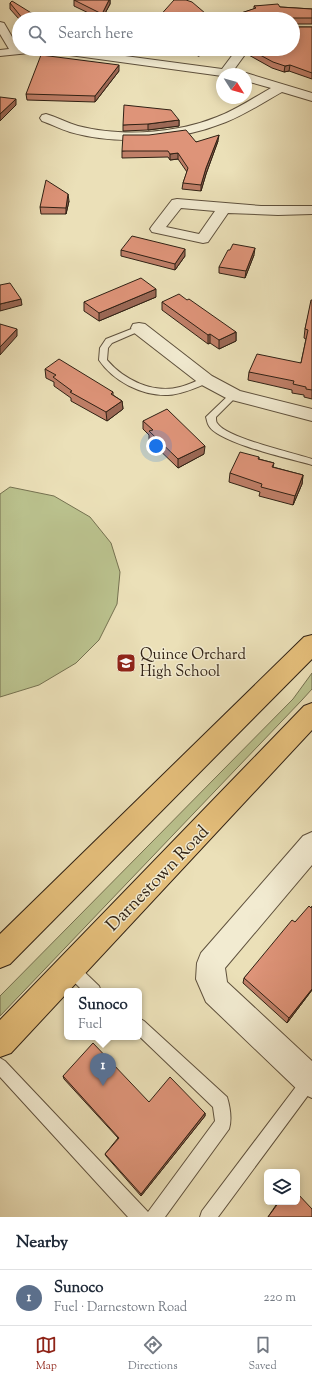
<!DOCTYPE html>
<meta charset="utf-8">
<style>
:root{--surface:#fff;--page:#f6f6f7;--text:#1f2937;--muted:#747a83;--line:#e0e1e3;--accent:#8f2418}
body{margin:0;font-family:"Sorts Mill Goudy",serif;background:var(--page);color:var(--text)}
.controls{position:absolute;right:12px;bottom:12px;display:grid;overflow:hidden;border-radius:6px;box-shadow:0 2px 10px #0003}
.controls button{width:36px;height:36px;display:grid;place-items:center;padding:0;border:0;border-bottom:1px solid var(--line);background:var(--surface);color:var(--text);font:20px sans-serif}
.compass{position:absolute;left:216px;top:68px;width:36px;height:36px;border-radius:50%;background:var(--surface);box-shadow:0 2px 10px #0003;rotate:127deg}
.you{position:absolute;left:156px;top:446px;width:14px;height:14px;margin:-10px;border:3px solid #fff;border-radius:50%;background:#1a73e8;box-shadow:0 0 0 6px #1a73e833}
.badge{display:grid;place-items:center;width:26px;height:26px;border-radius:50%;background:var(--accent);color:#fff;font-size:13px;font-weight:700}
.pin{position:absolute;translate:-50% -33px;filter:drop-shadow(0 1px 2px #0008)}
.pin::after{content:'';position:absolute;top:21px;width:14px;height:12px;background:inherit;clip-path:polygon(0 0,100% 0,50% 100%)}
.popup{position:absolute;left:64px;top:988px;width:78px;height:52px;box-sizing:border-box;display:grid;place-content:center;border-radius:6px;background:var(--surface);filter:drop-shadow(0 1px 3px #0005);font-size:13px;white-space:nowrap;color:var(--muted)}
.popup b{font-size:15px;color:var(--text)}
.popup::after{content:'';position:absolute;left:50%;top:100%;margin-left:-8px;border:8px solid transparent;border-top-color:var(--surface)}
.list{margin:0;padding:0;list-style:none}
h2{display:flex;justify-content:space-between;align-items:center;height:52px;margin:0;padding:0 16px;font-size:17px}
h2 small{font-size:13px;font-weight:400;color:var(--muted)}
.list li{display:grid;grid-template-columns:26px 1fr auto;gap:12px;align-items:center;box-sizing:border-box;height:56px;padding:0 16px;border-top:1px solid var(--line)}
.list b{display:block;font-size:15px;white-space:nowrap}
.list p{margin:0;font-size:13px;white-space:nowrap;color:var(--muted)}
.list em{font-size:13px;font-style:normal;color:var(--muted)}
.icon{flex:none;width:22px;height:22px;fill:none;stroke:currentColor;stroke-width:2;stroke-linecap:round;stroke-linejoin:round}
.map{position:relative;flex:none;width:312px;height:1217px;overflow:hidden}
.search{position:absolute;background:var(--surface);box-shadow:0 2px 10px #0003;left:12px;right:12px;top:12px;height:44px;display:flex;align-items:center;gap:10px;box-sizing:border-box;padding:0 14px;border-radius:22px;color:var(--muted);font-size:15px}
.sheet{height:108px;background:var(--surface)}
nav{display:flex;justify-content:space-around;align-items:center;box-sizing:border-box;height:56px;border-top:1px solid var(--line);background:var(--surface);font-size:11px;color:var(--muted)}
nav a{display:grid;justify-items:center;gap:2px}
nav .on{color:var(--accent)}
.map>svg:first-child{display:block}
</style>
<div class="map">
<svg width="312" height="1217" viewBox="0 0 312 1217">
<rect width="100%" height="100%" fill="#ebe0b8"/>
<filter id="stains"><feTurbulence type="fractalNoise" baseFrequency=".005" numOctaves="4"/><feColorMatrix values="0 0 0 0 .2 0 0 0 0 .09 0 0 0 0 .02 0 0 0 .5 -.17"/></filter>
<radialGradient id="worn" r=".72"><stop offset=".6" stop-color="#630" stop-opacity="0"/><stop offset="1" stop-color="#630" stop-opacity=".3"/></radialGradient>
<!-- green -->
<path fill="#bac18d" stroke="#757150" d="M10,487L54,496L90,517L111,543L120,572L117,604L99,640L76,663L39,685L0,697V494Z
M312,673V689L302,700L0,1016V996L293,699Z"/>
<g fill="none" stroke-linecap="round" stroke-linejoin="round">
<defs>
<path id="lane" d="M139,326L143,328L142,330L112,343L108,348L107,360C124,380 153,394 180,387C189,385 197,380 206,377L209,378L210,380L209,382C196,388 182,394 168,395C142,396 113,381 99,360L100,348L106,339Z
M234,392L238,395L216,417C216,419 216,422 217,423C226,438 294,453 312,459V465C291,459 219,443 209,426C207,423 207,420 206,417L208,415L231,393Z
M70,961L75,963L99,986L101,991H83L65,973L63,968L65,963Z
M139,1018L144,1021L227,1097C230,1107 232,1119 229,1129L165,1217H128L0,1077V1058L5,1061L148,1212L215,1121L213,1107L139,1036Z
M309,1073L312,1074V1090L218,1217H200L202,1211L304,1076Z"/>
<path id="street" d="M134,14L138,15L139,17L138,19H128L130,15Z
M0,22L4,23L19,49H73L222,69L237,49H249L233,71L237,74H222V76L55,53H29L0,56V50L9,49L0,34Z
M246,73L312,93V101L282,92C264,102 246,114 226,122C179,141 119,146 70,132C60,129 51,124 42,121L40,118L42,115L46,114C57,117 67,123 78,126C121,137 175,134 217,117C236,110 253,98 271,88L246,81V74H244Z
M177,199L261,206H312V214L278,215L228,213L208,242L203,243L152,232L150,229L152,226L172,200ZM181,208L215,211L199,234L166,227Z
M139,323L145,324L212,376L240,391L312,409V421L228,399L200,384L133,332L131,328L133,324Z
M312,832V865L225,968L227,982L312,1061V1098L301,1093L206,1002L196,979L197,963L201,953L303,836Z"/>
<path id="primary" d="M312,635V659L10,964L0,968V934L304,637Z
M312,703V730L11,1053L0,1057V1020L304,706Z"/>
</defs>
<!-- lane casing -->
<use href="#lane" stroke="#5f513d" stroke-width="2"/>
<!-- street casing -->
<use href="#street" stroke="#5f513d" stroke-width="2"/>
<!-- primary casing -->
<use href="#primary" stroke="#302114" stroke-width="2"/>
<!-- lane -->
<use href="#lane" fill="#f2ebd1" fill-rule="evenodd"/>
<!-- street -->
<use href="#street" fill="#f2ebd1" fill-rule="evenodd"/>
<!-- primary -->
<use href="#primary" fill="#e6c07c" fill-rule="evenodd"/>
</g>
<!-- wall -->
<path fill="#bf7f68" stroke="#302114" d="M74,0H110V4L102,19H101L74,6Z
M10,3L41,19H19L10,9Z
M254,6L280,7L312,9V24H293V19H223L254,9Z
M294,27H312V79L289,71L284,72L272,68L247,54L248,49H293Z
M187,49H227L198,56Z
M119,71L95,102L27,100L26,94Z
M179,120V126L148,130L123,131V125Z
M218,141L206,174L201,191L182,189L183,183L187,172L178,159L170,160L168,157L122,158V151L196,142Z
M69,201L66,214H41L40,207Z
M121,250L185,256L175,270L121,256Z
M254,255L245,278L219,273V267Z
M156,297L99,321L84,311V302Z
M312,300V399L304,397V395L292,393V390L248,380L249,372L301,363L306,339L304,338L305,329Z
M162,302L236,332V341L219,349L210,343L208,344L162,310Z
M45,369L113,392V395L122,401L123,409L107,421L71,401V398L54,386V382L46,378Z
M143,421L204,454L178,468L149,440V435L143,429Z
M259,457V459L274,463L273,467L303,475L302,484L293,505L259,496L260,492L229,482L230,473Z
M311,908L312,990L287,1023L243,983L244,978L295,922Z
M63,1076L149,1102L205,1113V1116L141,1196L106,1156L105,1154L118,1138L64,1079Z
M278,1202H297L312,1217H268Z"/>
<!-- shaded-wall -->
<path fill="#9b6855" stroke="#302114" d="M109,0H110V4L102,19V14Z
M132,49H159L132,54Z
M202,49H227L198,56V50Z
M119,65V71L95,102V96Z
M290,65L289,71L284,72L285,66Z
M16,99V105L0,121V114Z
M179,120V126L148,130V124Z
M219,135L218,141L206,174L201,191V185L206,168Z
M178,153V159L170,160V154Z
M68,194L69,201L66,214V208Z
M255,248L254,255L245,278L246,271Z
M185,249V256L175,270V264Z
M156,289V297L99,321V313Z
M21,299L22,305L0,311V304Z
M17,329V336L0,355V347Z
M236,332V341L219,349V340Z
M210,334V343L208,344V335Z
M122,401L123,409L107,421L106,412Z
M205,446L204,454L178,468V459Z
M303,475L302,484L293,505L295,496Z
M312,989V990L287,1023L289,1018Z
M205,1113V1116L141,1196V1194Z"/>
<!-- building -->
<path fill="#de9479" stroke="#302114" d="M74,0H109L102,14Z
M174,0H186L192,2L212,19H157Z
M12,1L41,19H23L10,3Z
M278,4L280,7L312,9V18H293L292,19H223L256,8L254,6Z
M293,26L294,27H312V73L290,65L285,66L273,62L249,49H293Z
M41,55L119,65L95,96L26,94Z
M0,97L16,99L0,114Z
M124,105L171,110L179,120L148,124L123,125Z
M186,130L196,142L219,135L206,168L201,185L183,183L188,168L178,153L170,154L168,151H122L123,135H149Z
M46,180L68,194L66,208L40,207Z
M132,236L185,249L175,264L121,250Z
M233,244L255,248L246,271L219,267L228,250H230Z
M141,278L156,289L99,313L84,302Z
M10,283L21,299L0,304V285Z
M179,294L187,300L189,299L236,332L219,340L210,334L208,335L162,302Z
M311,300H312V390L306,389V387L293,384L294,381L249,372L257,354L301,363L308,330L305,329Z
M0,324L17,329L0,347Z
M59,359L113,392L111,394L122,401L106,412L70,392L72,391L53,377L56,375L45,369Z
M167,409L205,446L178,459L149,431L153,430L143,421Z
M240,452L259,457L258,459L274,463L272,467L303,475L295,496L261,487L262,484L230,473Z
M309,906L311,908L312,906V989L289,1018L244,978L292,920L295,922Z
M93,1043L149,1102L170,1077L205,1113L141,1194L105,1154L119,1138L63,1076Z
M297,1193L312,1209V1217H268L279,1202H297Z"/>
<!-- icons -->
<defs>
<symbol id="school-square" viewBox="-11 -11 22 22"><rect x="-9" y="-9" width="18" height="18" rx="4" fill="#8f2418" stroke="#f2ebd1"/><path d="M0-5L7-2L0 1L-7-2ZM-4 1L0 2.5L4 1V4Q0 6-4 4Z" fill="#fff"/></symbol>
</defs>
<g fill-rule="evenodd">
<use href="#school-square" x="115" y="652" width="22" height="22"/>
</g>
<g text-anchor="middle" stroke-width="3" stroke-linejoin="round" paint-order="stroke">
<!-- poi labels -->
<g font-size="15" fill="#302114" stroke="#f2ebd1" text-anchor="start">
<text x="140" y="659">Quince Orchard<tspan x="140" dy="17">High School</tspan></text>
</g>
<!-- near-street labels -->
<g font-size="18" fill="#302114" stroke="#f2ebd1">
<text transform="translate(157 878) rotate(-46)" y="6">Darnestown Road</text>
</g>
</g>
<rect width="100%" height="100%" filter="url(#stains)"/>
<rect width="100%" height="100%" fill="url(#worn)"/>
</svg>
<div class="controls">
<button><svg class="icon" aria-label="layers" viewBox="0 0 24 24"><path d="M12 4l9 5-9 5-9-5zM3 14l9 5 9-5"/></svg></button>
</div>
<svg class="compass" viewBox="-18 -18 36 36"><path d="M0-13l5 13h-10z" fill="#e53935"/><path d="M0 13l5-13h-10z" fill="#747a83"/></svg>
<div class="you"></div>
<div class="pin badge" style="left:103px;top:1086px;background:#5c6f8a">1</div>
<div class="popup"><b>Sunoco</b>Fuel</div>
<div class="search"><svg class="icon" aria-label="search" viewBox="0 0 24 24"><circle cx="10" cy="10" r="6"/><path d="M15 15l6 6"/></svg>Search here</div>
</div>
<section class="sheet">
<h2>Nearby<small></small></h2>
<ul class="list">
<li><span class="badge" style="background:#5c6f8a">1</span><div><b>Sunoco</b><p>Fuel · Darnestown Road</p></div><em>220 m</em></li>
</ul>
</section>
<nav>
<a class="on"><svg class="icon" aria-label="map" viewBox="0 0 24 24"><path d="M3 6l6-2 6 2 6-2v14l-6 2-6-2-6 2zM9 4v14M15 6v14"/></svg>Map</a>
<a><svg class="icon" aria-label="directions" viewBox="0 0 24 24"><path d="M12 3l9 9-9 9-9-9zM9 14v-3h6M13 9l2 2-2 2"/></svg>Directions</a>
<a><svg class="icon" aria-label="saved" viewBox="0 0 24 24"><path d="M7 4h10v16l-5-4-5 4z"/></svg>Saved</a>
</nav>
